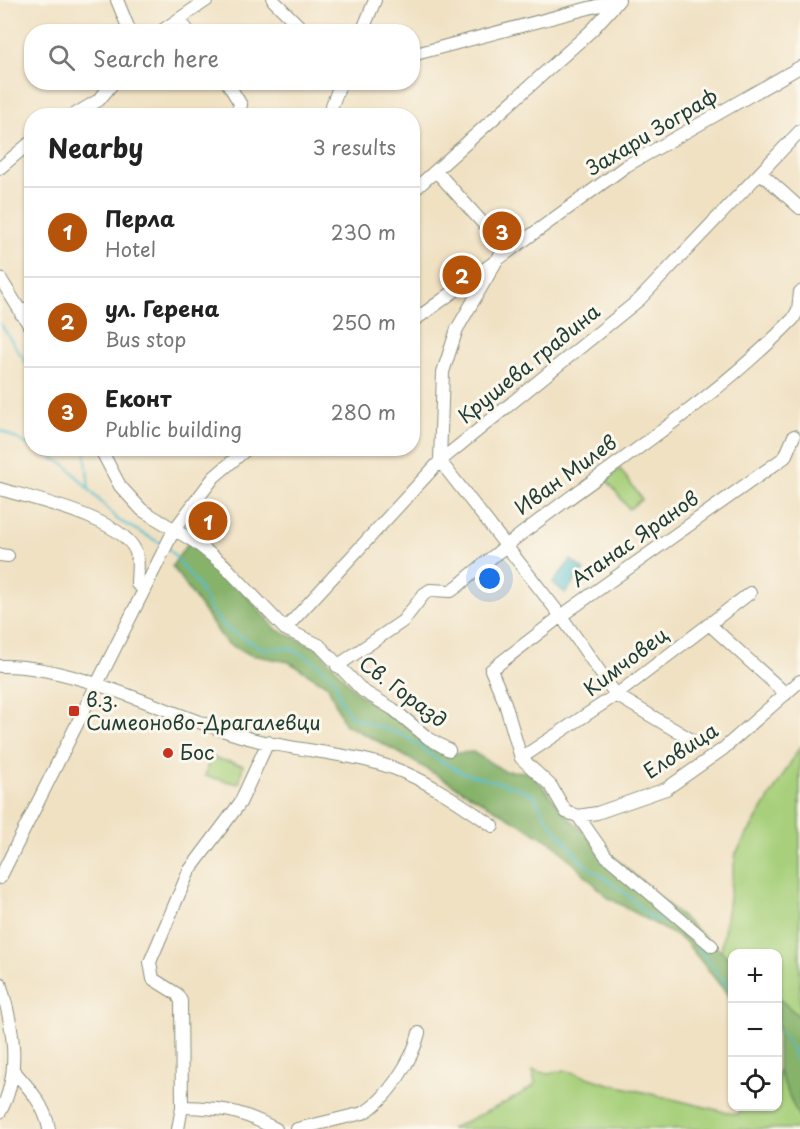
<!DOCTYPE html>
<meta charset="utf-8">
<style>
:root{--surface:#fff;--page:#f6f6f6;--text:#222;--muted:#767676;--line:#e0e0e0;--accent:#b45309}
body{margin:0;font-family:"Playpen Sans",sans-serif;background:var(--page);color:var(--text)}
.controls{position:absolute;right:18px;bottom:18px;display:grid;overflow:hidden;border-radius:12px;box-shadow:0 2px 4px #0004}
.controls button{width:54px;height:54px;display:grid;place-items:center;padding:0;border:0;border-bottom:2px solid var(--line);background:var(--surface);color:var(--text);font:30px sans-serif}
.you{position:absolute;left:490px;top:579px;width:21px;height:21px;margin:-15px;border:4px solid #fff;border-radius:50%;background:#1a73e8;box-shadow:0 0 0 9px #1a73e833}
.badge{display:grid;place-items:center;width:39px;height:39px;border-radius:50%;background:var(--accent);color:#fff;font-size:20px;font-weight:700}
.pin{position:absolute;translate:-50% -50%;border:3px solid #fff;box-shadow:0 2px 6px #0006}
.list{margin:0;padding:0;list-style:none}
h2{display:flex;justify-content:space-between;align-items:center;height:78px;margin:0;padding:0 24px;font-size:26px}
h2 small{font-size:20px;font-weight:400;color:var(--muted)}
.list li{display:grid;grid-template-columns:39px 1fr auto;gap:18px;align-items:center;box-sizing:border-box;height:90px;padding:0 24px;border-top:2px solid var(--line)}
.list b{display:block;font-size:22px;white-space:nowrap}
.list p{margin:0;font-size:20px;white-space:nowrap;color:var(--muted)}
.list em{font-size:20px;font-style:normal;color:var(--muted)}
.icon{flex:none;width:33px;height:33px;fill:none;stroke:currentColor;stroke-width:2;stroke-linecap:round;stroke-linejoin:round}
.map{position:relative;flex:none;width:800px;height:1129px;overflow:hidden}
.search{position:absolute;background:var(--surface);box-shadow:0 2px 4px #0004;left:24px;top:24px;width:396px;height:66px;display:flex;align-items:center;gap:15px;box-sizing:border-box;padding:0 21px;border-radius:24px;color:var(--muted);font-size:22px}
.panel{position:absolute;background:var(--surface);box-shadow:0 2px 4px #0004;left:24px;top:108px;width:396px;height:348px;border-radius:24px}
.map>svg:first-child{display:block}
</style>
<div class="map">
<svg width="800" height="1129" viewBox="0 0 800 1129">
<rect width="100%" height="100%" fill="#fbf7ec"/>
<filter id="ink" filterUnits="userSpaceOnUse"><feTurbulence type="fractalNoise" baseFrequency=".0167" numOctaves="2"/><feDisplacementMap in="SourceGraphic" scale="12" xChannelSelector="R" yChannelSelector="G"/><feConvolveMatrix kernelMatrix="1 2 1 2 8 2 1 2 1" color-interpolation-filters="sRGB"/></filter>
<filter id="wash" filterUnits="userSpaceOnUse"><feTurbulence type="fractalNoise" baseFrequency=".008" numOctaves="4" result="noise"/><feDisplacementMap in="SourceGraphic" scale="24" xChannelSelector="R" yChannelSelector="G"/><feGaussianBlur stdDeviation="1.35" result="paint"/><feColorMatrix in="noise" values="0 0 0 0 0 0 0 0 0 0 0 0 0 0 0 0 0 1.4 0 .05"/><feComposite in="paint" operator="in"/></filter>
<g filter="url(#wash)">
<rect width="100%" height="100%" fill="#f0e1c3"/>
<!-- green -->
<path fill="#a8d07b" stroke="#648658" stroke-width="1.5" d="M620,469L642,499L629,509L606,479Z
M800,747V1017L778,998V954H732V961L721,951L736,853Z
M210,757L243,765L239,784L205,776Z
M533,1070L548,1074L565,1070L606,1083L738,1115L741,1107L778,1106V1070L800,1120V1129H450L509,1101L535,1085Z"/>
<!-- forest -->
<path fill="#86b26b" stroke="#527850" stroke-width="1.5" d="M189,541L221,567L277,630L317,647L357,693L446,754L473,752L504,771L531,772L568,817L732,961V1000L685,941L607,897L554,844L391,748L344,724L328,686L289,662L251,655L226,643L172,566Z
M778,998L800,1017V1120L778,1070Z"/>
<!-- water -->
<path fill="#52bdce" stroke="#387d81" stroke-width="1.5" d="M571,560L584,570L565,593L553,583Z"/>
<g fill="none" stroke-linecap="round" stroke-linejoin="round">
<!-- stream -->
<path stroke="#52bdce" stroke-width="2" d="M0,323L26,363L32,364
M0,430L32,447
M34,448L66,465L118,520L162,544
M85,448L89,490
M169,549L197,584L212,612L228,630L264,649L289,648L314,661L335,680L341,701L352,717L407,737L435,758L463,773L519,788L535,796L544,815L584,864L624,892L651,918L676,923L684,930
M688,934L732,992
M778,1032L785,1037L800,1067"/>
</g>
</g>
<g filter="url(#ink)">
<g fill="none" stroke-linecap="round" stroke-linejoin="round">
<defs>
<path id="minor" d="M117,0L130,32
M273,0L305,32
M179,19L189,32
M160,32L207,0
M362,32L375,0
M412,55L619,0
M227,82L241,105L233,116
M72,116L99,100L114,82
M328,116L341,82
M0,168L32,141
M436,171L507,250
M762,174L800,208
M412,192L592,30L619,0
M500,255L457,329L443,372L440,461L561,616L616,695L690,739
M0,278L32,330
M21,314L32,305
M412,322L626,166L800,67
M794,436L785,457L561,616L491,670L505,703L521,758L551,786L566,812L578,816L597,813L666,789L723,749L800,681
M100,448L120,486L142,510L195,542L224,565L285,629L319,645L363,691L393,709L428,738L449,750
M0,489C30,498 131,520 137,556C139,564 137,575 137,584L143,589
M0,555L8,556
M709,624L786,694
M285,629L440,461L640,299L800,131
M0,666C76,664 173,718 248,738C298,752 355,752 403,772C436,786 464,806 493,826
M337,666L403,621L424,594L430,590L451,591L458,586C565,491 693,422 793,319L798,310L800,292
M521,758L616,695L750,593
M578,816L606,856L712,946
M0,878L174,530L214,477L248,448
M0,983C13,1025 22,1072 0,1112
M13,1070C29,1088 45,1105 49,1129
M182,1107C224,1108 239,1110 276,1129
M178,1129L182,1107L181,1001L177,994L153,979L150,962L189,871L240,803L268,742
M297,1129L363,1113C387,1100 413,1059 419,1033"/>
</defs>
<!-- minor casing -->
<use href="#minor" stroke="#888f7c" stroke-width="14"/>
<!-- minor -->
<use href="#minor" stroke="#fff" stroke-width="12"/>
</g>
</g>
<!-- markers -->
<g fill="#c8321e" stroke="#fbf7ec" stroke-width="2">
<rect x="68" y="705" width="12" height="12" rx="3"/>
<circle cx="168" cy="753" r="6"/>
</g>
<g text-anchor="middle" stroke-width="6" stroke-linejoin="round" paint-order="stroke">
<!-- street labels -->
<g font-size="20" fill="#1f3d34" stroke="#fbf7ec">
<text transform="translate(652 132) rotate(-31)" y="7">Захари Зограф</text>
<text transform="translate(529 364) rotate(-39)" y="7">Крушева градина</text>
<text transform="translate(566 475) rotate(-36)" y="7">Иван Милев</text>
<text transform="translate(635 539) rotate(-35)" y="7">Атанас Яранов</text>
<text transform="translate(626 662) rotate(-37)" y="7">Кимчовец</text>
<text transform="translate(403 692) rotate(37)" y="7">Св. Горазд</text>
<text transform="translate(681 751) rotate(-33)" y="7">Еловица</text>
</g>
<!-- poi labels -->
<g font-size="20" fill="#1f3d34" stroke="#fbf7ec" text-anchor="start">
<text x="86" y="707">в.з.<tspan x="86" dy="23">Симеоново-Драгалевци</tspan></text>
<text x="180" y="760">Бос</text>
</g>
</g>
</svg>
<div class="controls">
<button>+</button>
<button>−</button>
<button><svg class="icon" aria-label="locate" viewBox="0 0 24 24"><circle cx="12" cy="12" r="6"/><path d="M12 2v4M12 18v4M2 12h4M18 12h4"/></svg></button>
</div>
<div class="you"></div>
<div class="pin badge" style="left:208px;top:521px">1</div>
<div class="pin badge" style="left:462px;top:275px">2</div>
<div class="pin badge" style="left:502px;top:231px">3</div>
<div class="search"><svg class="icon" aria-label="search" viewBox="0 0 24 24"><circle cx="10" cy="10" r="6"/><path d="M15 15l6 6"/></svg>Search here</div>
<section class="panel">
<h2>Nearby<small>3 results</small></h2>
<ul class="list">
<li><span class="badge">1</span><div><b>Перла</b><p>Hotel</p></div><em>230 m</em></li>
<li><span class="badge">2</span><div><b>ул. Герена</b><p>Bus stop</p></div><em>250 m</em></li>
<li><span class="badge">3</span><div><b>Еконт</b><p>Public building</p></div><em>280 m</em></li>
</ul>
</section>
</div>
